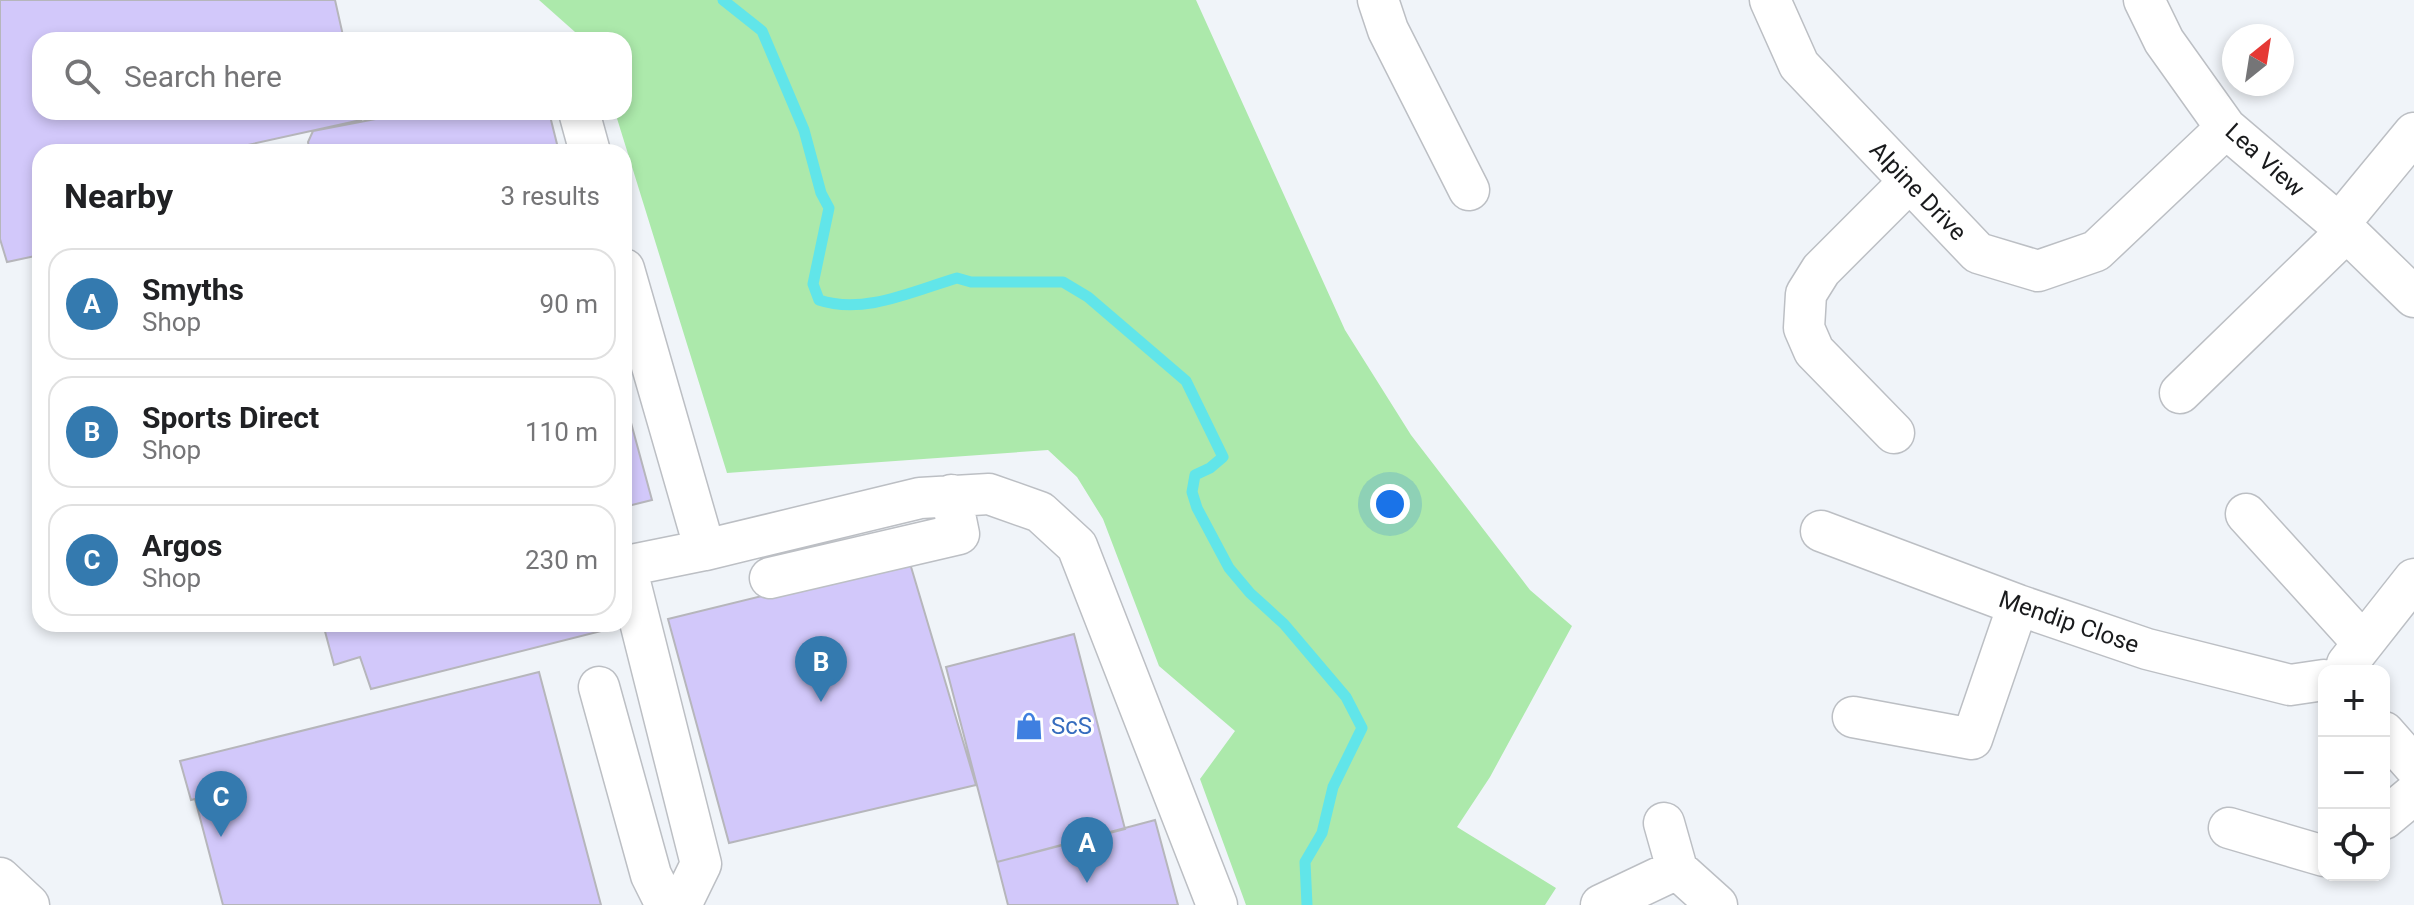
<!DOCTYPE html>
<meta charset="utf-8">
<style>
:root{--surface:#fff;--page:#f2f2f2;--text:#202124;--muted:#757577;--line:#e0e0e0;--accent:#347aaf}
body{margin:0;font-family:Roboto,sans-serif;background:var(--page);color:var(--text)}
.controls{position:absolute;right:24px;bottom:24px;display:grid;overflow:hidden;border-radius:16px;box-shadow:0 4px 12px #0003}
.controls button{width:72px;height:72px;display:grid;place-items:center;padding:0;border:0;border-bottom:2px solid var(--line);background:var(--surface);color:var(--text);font:40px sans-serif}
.compass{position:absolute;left:2222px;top:24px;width:72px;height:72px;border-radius:50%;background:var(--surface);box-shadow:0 4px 12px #0003;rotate:30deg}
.you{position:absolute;left:1390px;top:504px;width:28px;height:28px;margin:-20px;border:6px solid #fff;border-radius:50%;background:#1a73e8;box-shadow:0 0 0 12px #1a73e833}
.badge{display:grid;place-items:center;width:52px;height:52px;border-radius:50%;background:var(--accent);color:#fff;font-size:26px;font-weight:700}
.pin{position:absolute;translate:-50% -66px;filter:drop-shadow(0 2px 4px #0008)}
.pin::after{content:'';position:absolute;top:42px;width:28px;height:24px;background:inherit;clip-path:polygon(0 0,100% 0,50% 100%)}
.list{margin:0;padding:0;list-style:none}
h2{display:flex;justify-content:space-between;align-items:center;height:104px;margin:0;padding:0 32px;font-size:34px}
h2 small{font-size:26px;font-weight:400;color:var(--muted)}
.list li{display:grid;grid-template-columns:52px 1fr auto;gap:24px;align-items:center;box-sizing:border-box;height:112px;margin:0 16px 16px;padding:0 16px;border:2px solid var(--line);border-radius:24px}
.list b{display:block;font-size:30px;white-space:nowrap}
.list p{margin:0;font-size:26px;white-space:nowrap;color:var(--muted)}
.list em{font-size:26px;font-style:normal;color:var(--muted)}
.icon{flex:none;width:44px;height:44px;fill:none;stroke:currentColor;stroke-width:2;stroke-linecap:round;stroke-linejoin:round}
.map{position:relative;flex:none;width:2414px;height:905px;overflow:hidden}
.search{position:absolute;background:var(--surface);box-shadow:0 4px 12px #0003;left:32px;top:32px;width:600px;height:88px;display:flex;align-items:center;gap:20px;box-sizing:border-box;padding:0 28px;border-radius:24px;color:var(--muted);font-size:30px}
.panel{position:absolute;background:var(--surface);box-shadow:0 4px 12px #0003;left:32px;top:144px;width:600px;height:488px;border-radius:24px}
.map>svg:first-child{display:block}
</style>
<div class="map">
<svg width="2414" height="905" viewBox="0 0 2414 905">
<rect width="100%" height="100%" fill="#f0f4f9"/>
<!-- green -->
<path fill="#ace9ab" d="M539,0H1196L1345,330L1411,435L1530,590L1572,626L1490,777L1457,827L1556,888L1545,905H1246L1200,779L1235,731L1159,666L1103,519L1077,477L1048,450L727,473L615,112H624V40H584Z"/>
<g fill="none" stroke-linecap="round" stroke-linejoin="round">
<!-- stream -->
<path stroke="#61e5e9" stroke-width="11" d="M723,0L762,31L804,130L821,193L829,208L813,284L819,300C864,315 913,291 957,278L971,282H1063L1088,297L1186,381L1223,457L1210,468L1195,475L1192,492L1197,508L1229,568L1250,593L1284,624L1346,697L1362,728L1333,787L1322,833L1305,862L1307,905"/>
</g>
<!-- building -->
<path fill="#d2c8fa" stroke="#b6b6bb" stroke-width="2" d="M0,0H335L344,40H40V112H359L361,120L234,148L235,152H40V255L7,262L0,239Z
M412,112H549L559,152H310L308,142L313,131Z
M624,397L652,500L624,507Z
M909,560L976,785L729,843L668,619Z
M323,624H612L613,628L371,689L360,657L334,665Z
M1074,634L1125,829L997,862L946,667Z
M539,672L601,905H223L195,799L191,800L180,761Z
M1155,820L1178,905H1008L997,862Z"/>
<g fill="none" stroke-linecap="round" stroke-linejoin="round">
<defs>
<path id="minor" d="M1378,0L1388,30L1469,190
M1770,0L1799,65L1978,253L2038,271L2096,251L2226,128
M2144,0L2164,41L2226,128L2339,224L2414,297
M579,112L590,152
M2339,224L2414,133
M624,269L705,550L626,566L701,864L681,905
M2180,393L2347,231
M1894,433L1814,351L1804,328L1806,294L1821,270L1909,182
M2246,514L2363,643
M1821,531L2018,605L2147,649L2290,685L2324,680
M705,550L920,498L989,494L1040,512L1077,546L1217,905
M770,578L959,534L951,495
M2347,664L2414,579
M599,687L651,875L666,905
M1853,717L1972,739L2018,605
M2384,732L2414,766
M2384,819L2414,794
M1664,823L1677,869
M2229,828L2324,856
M0,878L29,905
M1601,905L1677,869L1717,905"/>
</defs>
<!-- minor casing -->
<use href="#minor" stroke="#bcbfc4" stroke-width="43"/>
<!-- minor -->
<use href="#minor" stroke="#fff" stroke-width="40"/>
</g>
<!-- icons -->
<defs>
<symbol id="shop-bare" viewBox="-9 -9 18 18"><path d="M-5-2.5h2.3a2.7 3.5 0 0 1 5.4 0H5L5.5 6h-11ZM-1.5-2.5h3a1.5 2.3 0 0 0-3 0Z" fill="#3f7fe0" stroke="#fff" stroke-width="2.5" paint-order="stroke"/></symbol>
</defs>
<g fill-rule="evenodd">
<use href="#shop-bare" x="1009" y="706" width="40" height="40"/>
</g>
<g text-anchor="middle" stroke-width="6" stroke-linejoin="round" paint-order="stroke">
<!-- street labels -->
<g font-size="24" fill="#191a1c" stroke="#fff">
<text transform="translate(2265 160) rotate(42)" y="8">Lea View</text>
<text transform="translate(1918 191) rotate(46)" y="8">Alpine Drive</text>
<text transform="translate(2069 622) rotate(19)" y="8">Mendip Close</text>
</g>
<!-- shop labels -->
<g font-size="24" fill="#366cbe" stroke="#fff" text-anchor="start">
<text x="1051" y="734">ScS</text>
</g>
</g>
</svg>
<div class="controls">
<button>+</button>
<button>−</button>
<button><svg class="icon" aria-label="locate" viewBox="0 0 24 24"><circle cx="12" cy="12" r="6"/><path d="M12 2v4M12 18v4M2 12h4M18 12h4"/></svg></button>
</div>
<svg class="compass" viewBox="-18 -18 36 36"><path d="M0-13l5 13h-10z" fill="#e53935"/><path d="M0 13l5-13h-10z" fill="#757577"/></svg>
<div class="you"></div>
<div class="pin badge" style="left:1087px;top:883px">A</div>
<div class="pin badge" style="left:821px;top:702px">B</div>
<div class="pin badge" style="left:221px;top:837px">C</div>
<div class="search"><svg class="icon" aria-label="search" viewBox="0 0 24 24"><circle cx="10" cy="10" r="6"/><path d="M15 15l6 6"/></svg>Search here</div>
<section class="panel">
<h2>Nearby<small>3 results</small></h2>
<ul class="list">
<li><span class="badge">A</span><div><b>Smyths</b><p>Shop</p></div><em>90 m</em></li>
<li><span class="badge">B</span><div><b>Sports Direct</b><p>Shop</p></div><em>110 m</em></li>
<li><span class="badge">C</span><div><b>Argos</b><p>Shop</p></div><em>230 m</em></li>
</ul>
</section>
</div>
